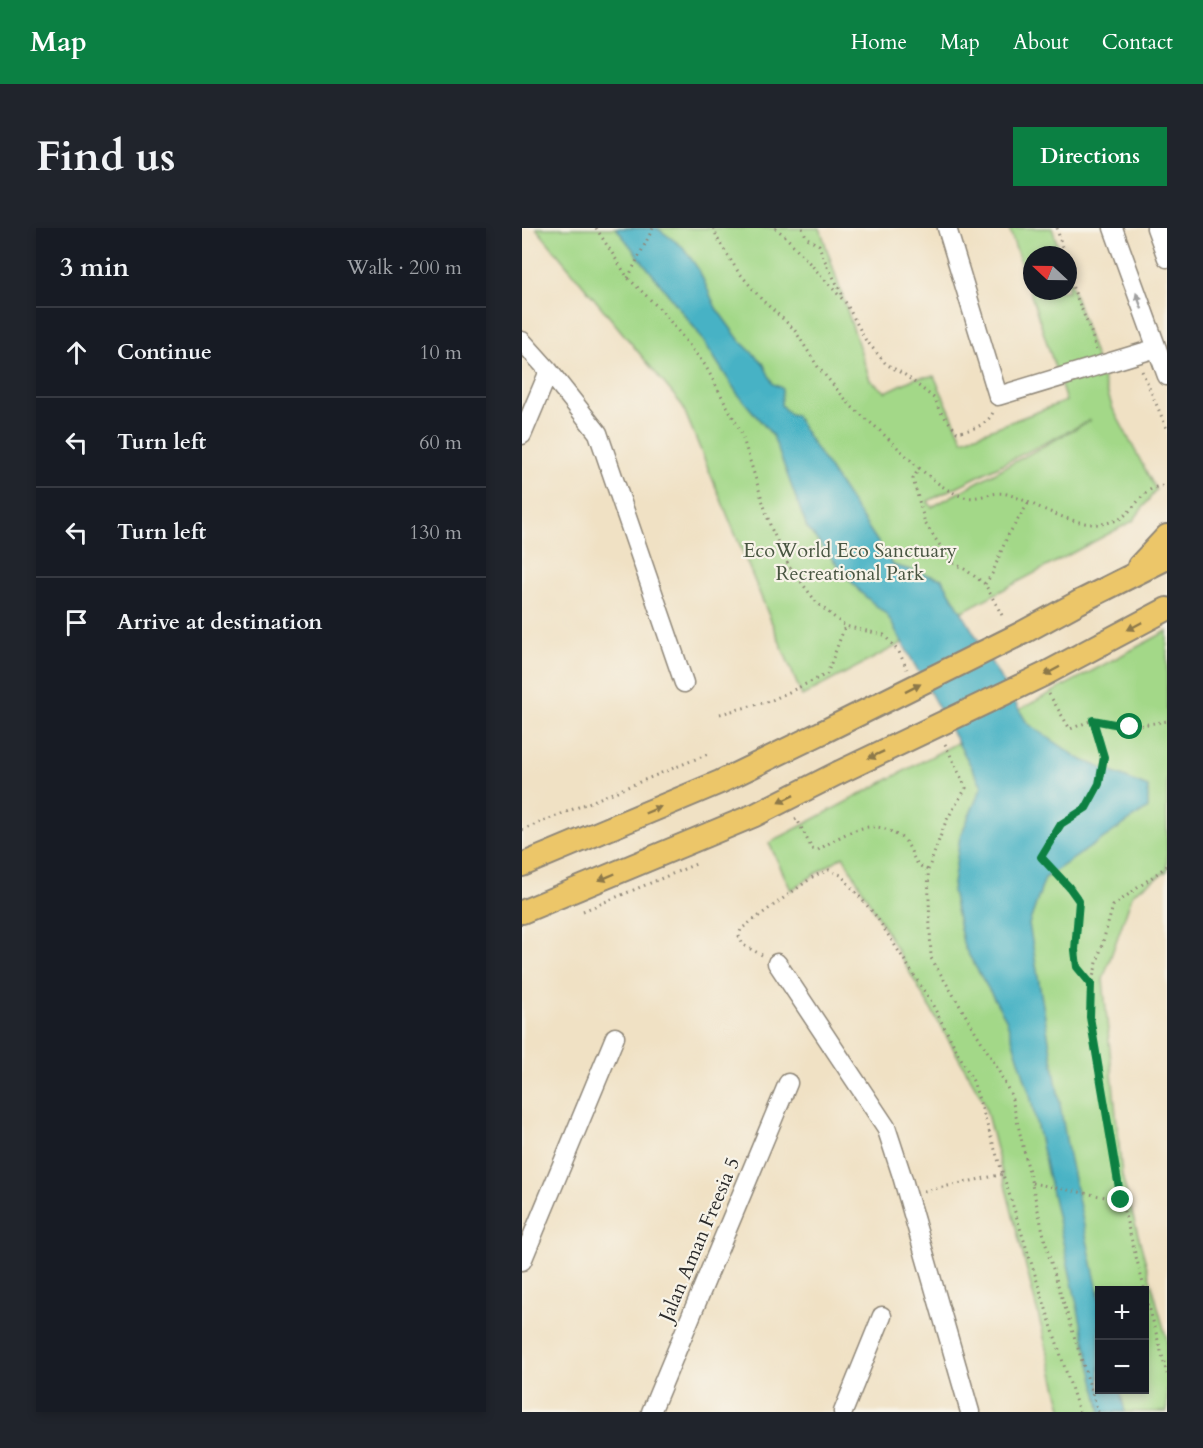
<!DOCTYPE html>
<meta charset="utf-8">
<style>
:root{--surface:#171b24;--page:#20242c;--text:#f1f3f6;--muted:#9ea1a6;--line:#363941;--accent:#0b8043}
body{margin:0;font-family:Cardo,serif;background:var(--page);color:var(--text)}
.controls{position:absolute;right:18px;bottom:18px;display:grid;overflow:hidden;border-radius:0px;box-shadow:0 3px 9px #0003}
.controls button{width:54px;height:54px;display:grid;place-items:center;padding:0;border:0;border-bottom:2px solid var(--line);background:var(--surface);color:var(--text);font:30px sans-serif}
.compass{position:absolute;left:501px;top:18px;width:54px;height:54px;border-radius:50%;background:var(--surface);box-shadow:0 3px 9px #0003;rotate:292deg}
.stop{position:absolute;width:18px;height:18px;margin:-14px;border:4px solid #0b8043;border-radius:50%;background:#fff}
.stop.end{background:#0b8043;border-color:#fff;box-shadow:0 2px 6px #0008}
.list{margin:0;padding:0;list-style:none}
h2{display:flex;justify-content:space-between;align-items:center;height:78px;margin:0;padding:0 24px;font-size:26px}
h2 small{font-size:20px;font-weight:400;color:var(--muted)}
.list li{display:grid;grid-template-columns:39px 1fr auto;gap:18px;align-items:center;box-sizing:border-box;height:90px;padding:0 24px;border-top:2px solid var(--line)}
.list b{display:block;font-size:22px;white-space:nowrap}
.list em{font-size:20px;font-style:normal;color:var(--muted)}
.icon{flex:none;width:33px;height:33px;fill:none;stroke:currentColor;stroke-width:2;stroke-linecap:round;stroke-linejoin:round}
.map{position:relative;flex:none;width:645px;height:1184px;overflow:hidden;border-radius:0px}
header{display:flex;align-items:center;gap:36px;box-sizing:border-box;height:84px;padding:0 30px;background:var(--accent);color:#fff}
header strong{font-size:28px}
nav{display:flex;gap:33px;margin-inline-start:auto;font-size:21px}
.intro{display:flex;align-items:center;justify-content:space-between;box-sizing:border-box;height:144px;padding:0 36px}
h1{margin:0;font-size:42px}
.button{padding:15px 27px;border-radius:0px;background:var(--accent);color:#fff;font-size:21px;font-weight:700}
main{display:flex;gap:36px;padding:0 36px}
aside{flex:1;background:var(--surface);border-radius:0px;box-shadow:0 3px 9px #0003}
.map>svg:first-child{display:block}
</style>
<header>
<strong>Map</strong>
<nav><a>Home</a><a>Map</a><a>About</a><a>Contact</a></nav>
</header>
<div class="intro"><h1>Find us</h1><a class="button">Directions</a></div>
<main>
<aside>
<h2>3 min<small>Walk · 200 m</small></h2>
<ul class="list">
<li><svg class="icon" aria-label="ahead" viewBox="0 0 24 24"><path d="M12 20V5M6 11l6-6 6 6"/></svg><div><b>Continue</b></div><em>10 m</em></li>
<li><svg class="icon" aria-label="left" viewBox="0 0 24 24"><path d="M17 20v-9H6M10 6l-5 5 5 5"/></svg><div><b>Turn left</b></div><em>60 m</em></li>
<li><svg class="icon" aria-label="left" viewBox="0 0 24 24"><path d="M17 20v-9H6M10 6l-5 5 5 5"/></svg><div><b>Turn left</b></div><em>130 m</em></li>
<li><svg class="icon" aria-label="arrive" viewBox="0 0 24 24"><path d="M6 21V4h12l-3 4 3 4H6"/></svg><div><b>Arrive at destination</b></div></li>
</ul>
</aside>
<div class="map">
<svg width="645" height="1184" viewBox="0 0 645 1184">
<rect width="100%" height="100%" fill="#f7f3e8"/>
<filter id="ink" filterUnits="userSpaceOnUse"><feTurbulence type="fractalNoise" baseFrequency=".0167" numOctaves="2"/><feDisplacementMap in="SourceGraphic" scale="12" xChannelSelector="R" yChannelSelector="G"/><feConvolveMatrix kernelMatrix="1 2 1 2 8 2 1 2 1" color-interpolation-filters="sRGB"/></filter>
<filter id="wash" filterUnits="userSpaceOnUse"><feTurbulence type="fractalNoise" baseFrequency=".008" numOctaves="4" result="noise"/><feDisplacementMap in="SourceGraphic" scale="24" xChannelSelector="R" yChannelSelector="G"/><feGaussianBlur stdDeviation="1.35" result="paint"/><feColorMatrix in="noise" values="0 0 0 0 0 0 0 0 0 0 0 0 0 0 0 0 0 1.4 0 .05"/><feComposite in="paint" operator="in"/></filter>
<g filter="url(#wash)">
<rect width="100%" height="100%" fill="#f0e1c4"/>
<!-- green -->
<path fill="#a3d888" stroke="#67825a" stroke-width="1.5" fill-rule="evenodd" d="M14,0H298L348,152L364,164L393,150L412,148L441,212L544,173L487,0H530L539,27H510V63H546V47L591,181L634,262L611,293L280,468L160,177ZM569,192L410,279L406,274V273Z
M645,403V643L611,665L581,751L600,948L645,1112V1184H541L462,874L321,628L269,662L247,615ZM578,1062H622V1162H578Z"/>
<!-- water -->
<path fill="#47b2c5" stroke="#396e78" stroke-width="1.5" d="M94,0H135L161,19L177,42L194,80L218,113L241,135L251,156L260,160L259,177L266,185L274,188L283,204L371,337L420,351L505,495L558,531L626,559V580L523,650L507,696L546,923L577,1068L578,1162H598L603,1184H579L508,867L484,791L442,719L430,663L438,609L460,558L365,387L338,364L285,300L251,208L215,165L175,103Z"/>
</g>
<g filter="url(#ink)">
<g fill="none" stroke-linecap="round" stroke-linejoin="round">
<defs>
<path id="minor" d="M425,0L476,168L635,120
M591,0L645,148
M634,0L645,30
M0,113L27,143L76,205L162,455
M0,207L27,143
M255,735L364,899L380,948L448,1184
M0,1033L93,809
M129,1184L266,855
M321,1184L360,1088"/>
<path id="major" d="M617,338L645,308
M559,373L645,330
M581,415L645,381
M0,637L198,554L301,504
M0,684L233,587L316,545"/>
</defs>
<!-- minor casing -->
<use href="#minor" stroke="#8e8678" stroke-width="21"/>
<!-- major casing -->
<use href="#major" stroke="#8e8678" stroke-width="26"/>
<!-- path -->
<path stroke="#8e8678" stroke-width="3" stroke-dasharray="1.5 4.5" stroke-linecap="butt" d="M74,0L106,50L140,83L183,137L219,204L249,300L267,338L295,375L323,398L362,407L377,424L385,441
M192,0L195,10L215,42L240,72L272,101L296,139L330,179L356,201L397,240L391,251L403,295L428,333L444,342L463,356L482,391
M253,0L262,7L324,75L343,111L364,136L383,147L413,171L417,182L435,204C448,203 466,197 471,184
M280,0L285,10L297,17L301,29L322,70
M535,0L542,27
M546,48L569,104L574,122
M106,50L131,0
M620,143L645,201
M397,240C410,251 423,262 439,268C454,274 470,262 485,266C514,275 554,302 585,295C591,293 598,292 602,288C616,277 625,254 645,259
M463,356L470,346L485,309L507,274
M527,466L548,501L571,492L608,499L645,493
M198,486L248,473L305,446L323,398
M423,516L444,560L424,593L406,642L409,730L473,836L489,867L526,1025L576,1184
M273,592L275,591L290,621L296,622C319,608 347,588 373,606C377,608 382,611 384,614C393,627 389,635 406,642
M0,602L186,526
M645,638L591,678L569,756L568,789L599,972L645,1146
M61,683L174,636
M240,727L221,717L217,708L219,701L292,648L307,642L319,647L354,688L408,772L451,853L557,1184
M568,755L555,739L553,722L557,673L547,659L519,629L539,596L564,580L577,556L582,529L571,492
M510,955L599,972
M402,963L482,946"/>
<!-- minor -->
<use href="#minor" stroke="#fff" stroke-width="18"/>
<!-- major -->
<use href="#major" stroke="#ecc669" stroke-width="22"/>
<defs>
<path id="major-bridge" d="M301,504L500,405L559,373
M316,545L521,447L581,415"/>
</defs>
<!-- major-bridge casing -->
<use href="#major-bridge" stroke="#8e8678" stroke-width="26" stroke-linecap="butt"/>
<!-- major-bridge -->
<use href="#major-bridge" stroke="#ecc669" stroke-width="22"/>
</g>
<!-- one-way arrows -->
<defs><path id="oneway-solid" d="M-6-.8H1V-3.2L6.5 0L1 3.2V.8H-6Z" transform="scale(1.5)"/></defs>
<use fill="#a0a0a0" href="#oneway-solid" transform="translate(617 73) rotate(-110)"/>
<g fill="#8c784a">
<use href="#oneway-solid" transform="translate(613 398) rotate(152)"/>
<use href="#oneway-solid" transform="translate(530 443) rotate(152)"/>
<use href="#oneway-solid" transform="translate(391 460) rotate(-27)"/>
<use href="#oneway-solid" transform="translate(354 527) rotate(155)"/>
<use href="#oneway-solid" transform="translate(264 571) rotate(154)"/>
<use href="#oneway-solid" transform="translate(131 582) rotate(-23)"/>
<use href="#oneway-solid" transform="translate(85 649) rotate(157)"/>
</g>
</g>
<g fill="none" stroke-linecap="round" stroke-linejoin="round" filter="url(#ink)">
<!-- route -->
<path stroke="#0b8043" stroke-width="8" d="M599,972L568,789L569,756L555,739L553,722L557,673L547,659L519,629L539,596L564,580L577,556L582,529L571,492L608,499"/>
</g>
<g text-anchor="middle" stroke-width="4.5" stroke-linejoin="round" paint-order="stroke">
<!-- park labels -->
<g font-size="20" fill="#495642" stroke="#f7f3e8">
<text x="328" y="329">EcoWorld Eco Sanctuary<tspan x="328" dy="23">Recreational Park</tspan></text>
</g>
<!-- street labels -->
<g font-size="20" fill="#2b2b2b" stroke="#f7f3e8">
<text transform="translate(177 1011) rotate(-67)" y="7">Jalan Aman Freesia 5</text>
</g>
</g>
</svg>
<div class="controls">
<button>+</button>
<button>−</button>
</div>
<svg class="compass" viewBox="-18 -18 36 36"><path d="M0-13l5 13h-10z" fill="#e53935"/><path d="M0 13l5-13h-10z" fill="#9ea1a6"/></svg>
<div class="stop" style="left:608px;top:499px"></div>
<div class="stop end" style="left:599px;top:972px"></div>
</div>
</main>
